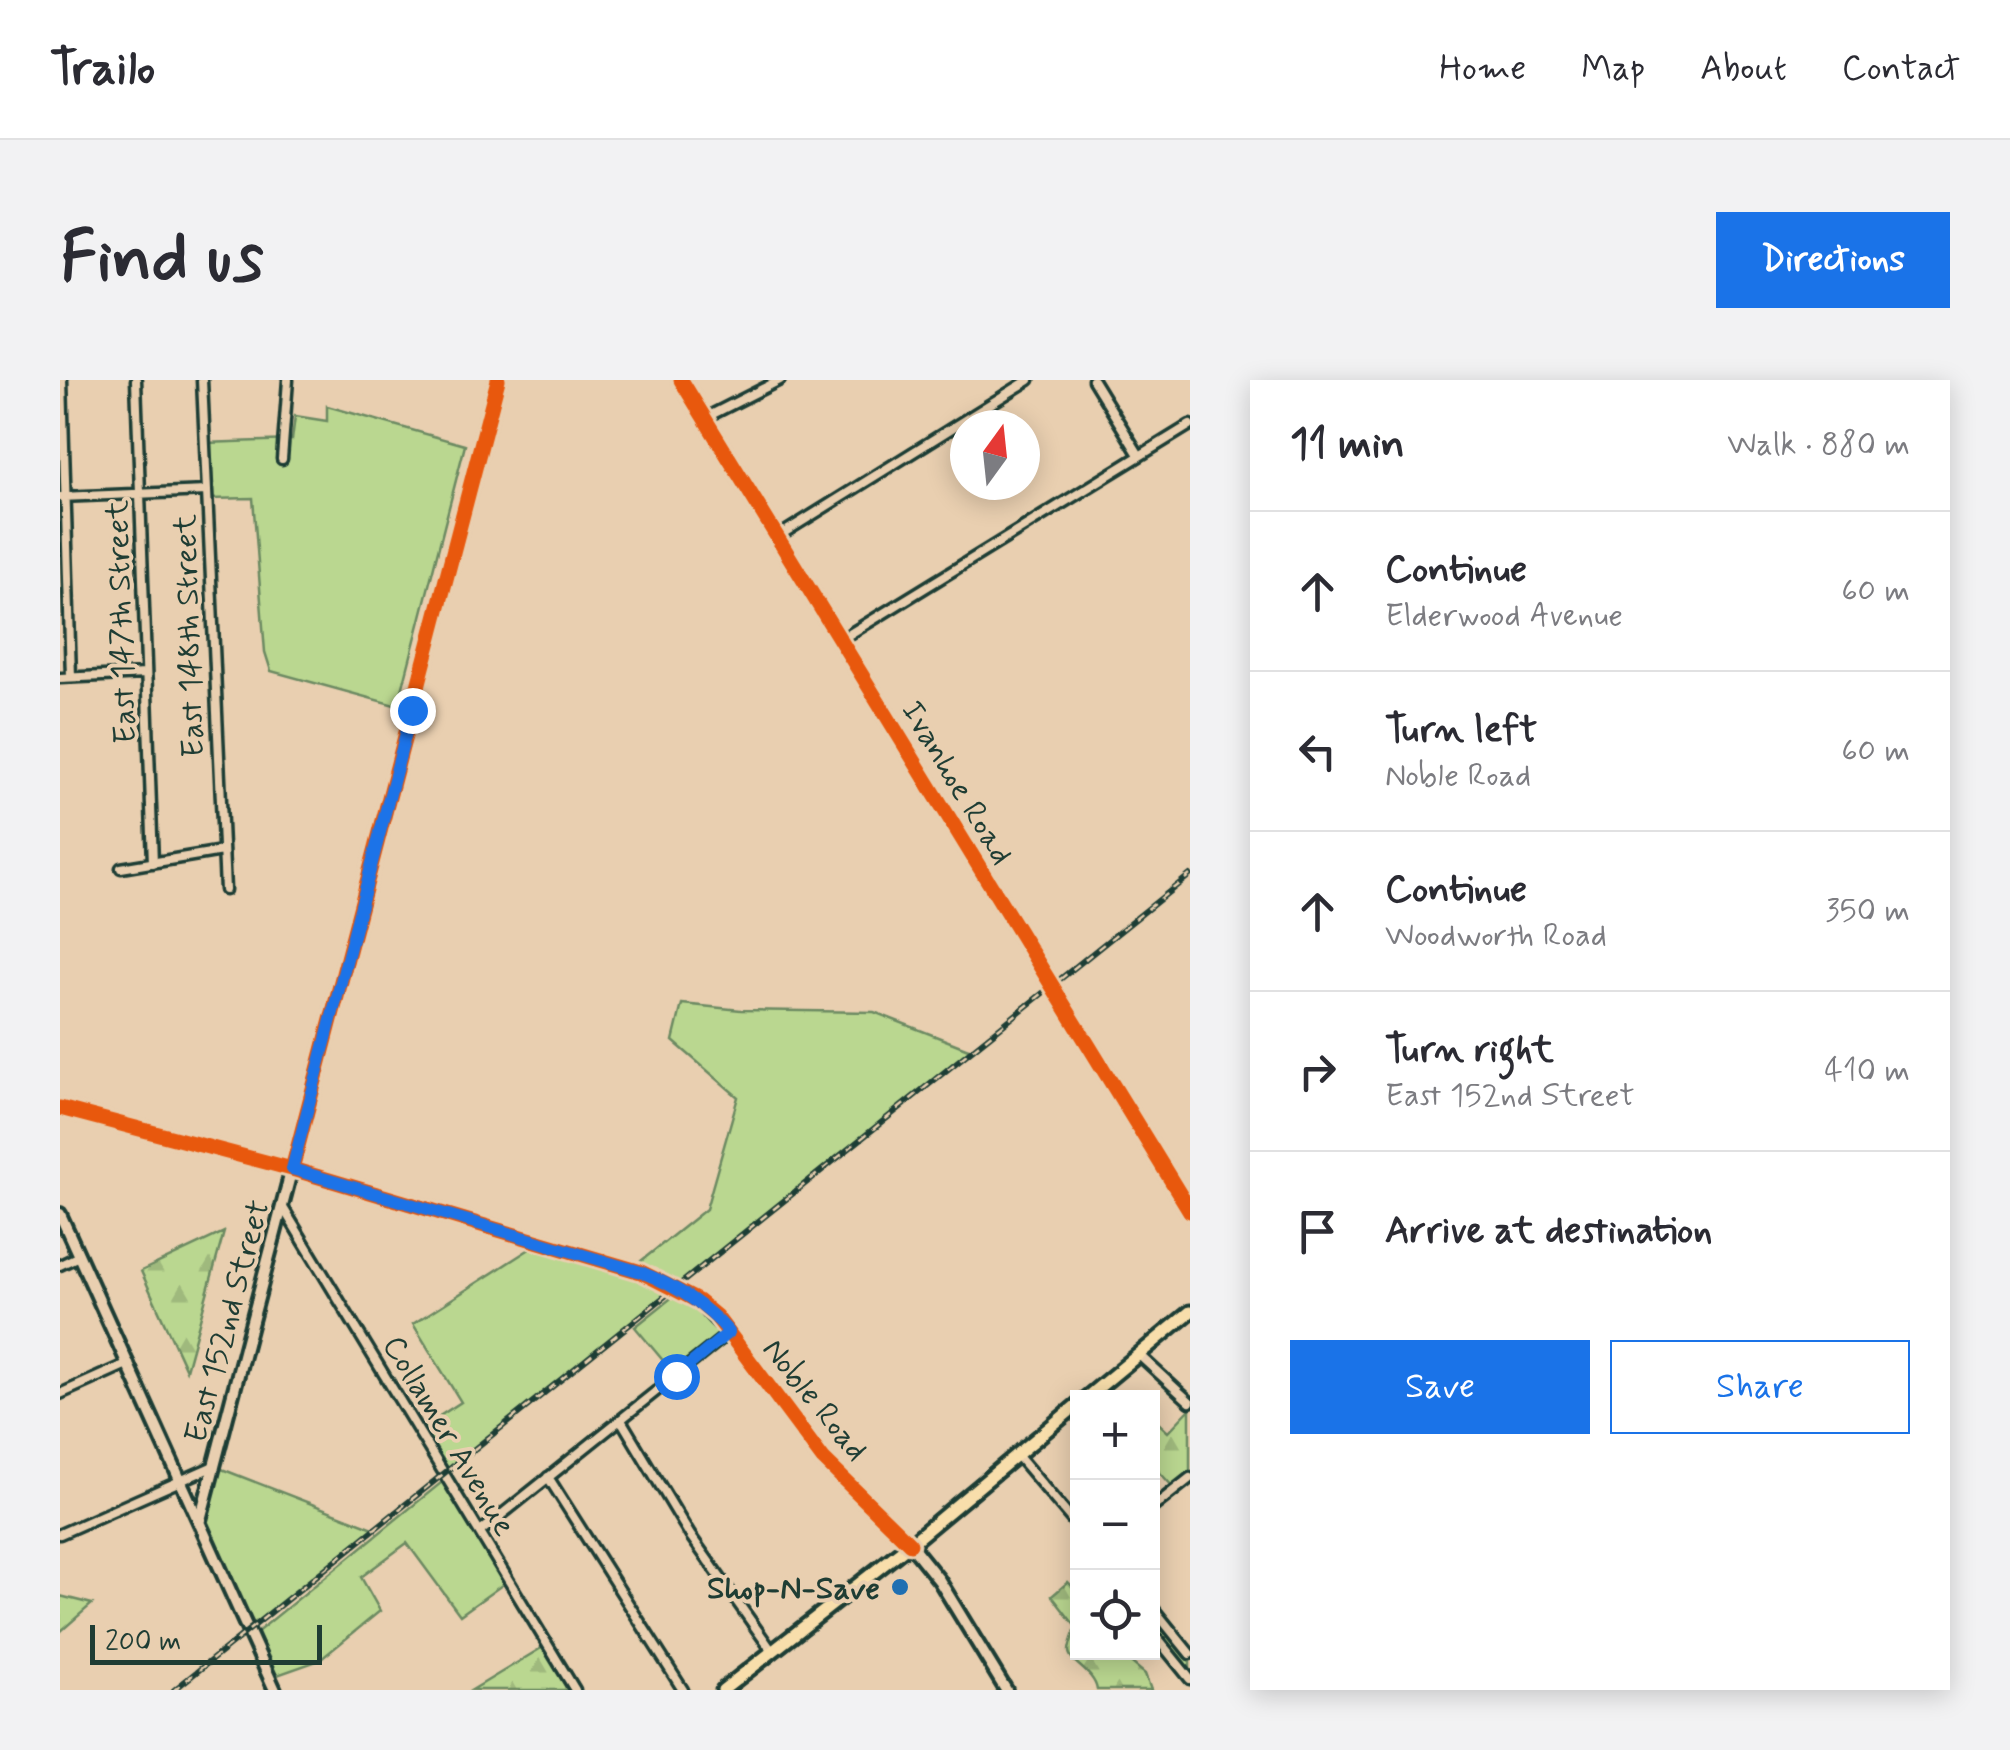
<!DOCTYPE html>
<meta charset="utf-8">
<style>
:root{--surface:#fff;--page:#f2f2f3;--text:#2b2b33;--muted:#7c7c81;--line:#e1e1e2;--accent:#1a73e8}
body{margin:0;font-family:Mynerve,sans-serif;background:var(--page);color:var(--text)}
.controls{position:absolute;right:30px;bottom:30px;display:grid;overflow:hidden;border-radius:0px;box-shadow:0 5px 25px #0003}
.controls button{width:90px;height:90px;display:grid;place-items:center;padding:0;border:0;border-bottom:2px solid var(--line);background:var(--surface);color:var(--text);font:50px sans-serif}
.compass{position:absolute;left:890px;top:30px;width:90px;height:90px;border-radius:50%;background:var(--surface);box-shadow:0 5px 25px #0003;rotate:15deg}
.scale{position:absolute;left:30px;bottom:25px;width:232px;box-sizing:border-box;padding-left:10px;border:5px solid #1f3d34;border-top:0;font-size:28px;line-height:35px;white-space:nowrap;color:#1f3d34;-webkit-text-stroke:8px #e9cfb0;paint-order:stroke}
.stop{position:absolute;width:30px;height:30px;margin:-22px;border:8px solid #1a73e8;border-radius:50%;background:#fff}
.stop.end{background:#1a73e8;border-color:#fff;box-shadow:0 2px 10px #0008}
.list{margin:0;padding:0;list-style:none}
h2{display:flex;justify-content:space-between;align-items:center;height:130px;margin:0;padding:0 40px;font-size:42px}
h2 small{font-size:32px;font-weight:400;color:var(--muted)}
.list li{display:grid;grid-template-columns:65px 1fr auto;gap:30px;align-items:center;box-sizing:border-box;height:160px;padding:0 40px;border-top:2px solid var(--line)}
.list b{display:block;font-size:38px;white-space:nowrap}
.list p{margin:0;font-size:32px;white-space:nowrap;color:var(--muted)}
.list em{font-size:32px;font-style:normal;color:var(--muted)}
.actions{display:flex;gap:20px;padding:30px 40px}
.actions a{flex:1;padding:22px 0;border:2px solid var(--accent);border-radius:0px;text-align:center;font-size:35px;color:var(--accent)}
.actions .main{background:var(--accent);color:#fff}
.icon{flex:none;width:55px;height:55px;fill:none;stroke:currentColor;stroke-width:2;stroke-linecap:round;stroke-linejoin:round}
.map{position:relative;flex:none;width:1130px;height:1310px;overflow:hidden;border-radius:0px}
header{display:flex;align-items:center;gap:60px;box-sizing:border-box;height:140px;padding:0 50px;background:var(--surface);border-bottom:2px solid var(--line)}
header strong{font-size:48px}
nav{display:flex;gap:55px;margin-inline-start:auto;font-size:35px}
.intro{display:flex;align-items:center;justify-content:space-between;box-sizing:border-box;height:240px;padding:0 60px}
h1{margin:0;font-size:70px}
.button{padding:25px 45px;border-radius:0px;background:var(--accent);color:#fff;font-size:35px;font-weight:700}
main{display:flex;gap:60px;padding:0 60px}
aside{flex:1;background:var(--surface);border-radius:0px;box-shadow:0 5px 25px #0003}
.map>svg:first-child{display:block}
</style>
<header>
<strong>Trailo</strong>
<nav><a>Home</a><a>Map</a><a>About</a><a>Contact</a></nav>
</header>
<div class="intro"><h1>Find us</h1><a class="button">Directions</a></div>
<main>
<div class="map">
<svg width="1130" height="1310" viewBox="0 0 1130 1310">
<defs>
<pattern id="forest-firs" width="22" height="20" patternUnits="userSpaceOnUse" patternTransform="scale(2.5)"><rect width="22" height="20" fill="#bad790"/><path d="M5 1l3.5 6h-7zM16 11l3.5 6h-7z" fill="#9fb97d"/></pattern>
</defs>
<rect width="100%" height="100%" fill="#e9cfb0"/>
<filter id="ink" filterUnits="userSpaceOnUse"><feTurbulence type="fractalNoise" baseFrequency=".01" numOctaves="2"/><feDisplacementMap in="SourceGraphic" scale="20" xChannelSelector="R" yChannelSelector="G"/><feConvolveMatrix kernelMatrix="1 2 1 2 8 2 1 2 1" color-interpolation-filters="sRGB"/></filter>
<g filter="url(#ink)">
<!-- grass -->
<path fill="#bad790" stroke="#6c8a62" stroke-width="2.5" d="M267,26L405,65L338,326L211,291L205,272L193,118L148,119L145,63L232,60L235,36L267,41Z
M622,624L681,630L814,632L911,670L384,1093L358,1050L401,1022L353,944L479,863L571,889L646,829L678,717L613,661Z
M620,911L669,953L616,996L575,947Z
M154,1086L316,1149L188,1251L140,1140Z
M387,1098L449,1200L400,1235L347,1163L301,1197L320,1231L260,1280L209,1298L191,1257Z
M1092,1227L1130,1274V1299L1093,1252Z"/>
<!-- forest -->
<path fill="url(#forest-firs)" stroke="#6c8a62" stroke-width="2.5" d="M164,852L126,990L81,891Z
M1130,1029V1098L1114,1108L1093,1085V1038L1108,1052Z
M1008,1202L1017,1211L1018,1272L1060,1273L1085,1294L1091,1310H1037C1034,1291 1009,1283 1009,1271C1009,1265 1014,1254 1016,1247L992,1216Z
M0,1216L32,1224L0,1252Z
M488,1264L515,1310H412Z"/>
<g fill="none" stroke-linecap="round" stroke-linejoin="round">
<defs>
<path id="street" d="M2,0L11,297
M76,0L93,483
M142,0L165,510
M621,0L1130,831
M1033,0L1079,75
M645,38L720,0
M222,79L228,0
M0,117L147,111
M717,157L969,0
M780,260L1130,45
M0,298L85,294
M61,488L162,471
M222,826L515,1310
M0,885L19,876
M1078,974L1130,1022
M0,1014L69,983
M561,1040L630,1155L712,1271
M957,1075L1018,1147
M488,1097L623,1310
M1092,1128L1130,1098
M420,1152L669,953
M0,1154L154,1086
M1092,1227L1130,1274
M1092,1252L1130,1299"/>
<path id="secondary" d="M0,728L232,789L581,892L638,921L669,953L763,1079L850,1164L879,1200L946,1310
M0,834L215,1310
M140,1140L438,0"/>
<path id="primary" d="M1026,1018L1130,932
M663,1310L850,1164L1018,1024"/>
</defs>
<!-- street casing -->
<use href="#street" stroke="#1f3d34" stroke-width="15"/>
<!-- secondary casing -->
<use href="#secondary" stroke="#1f3d34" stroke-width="18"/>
<!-- primary casing -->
<use href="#primary" stroke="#1f3d34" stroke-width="19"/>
<!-- street -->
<use href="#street" stroke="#e9cfb0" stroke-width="8"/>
<!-- secondary -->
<use href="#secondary" stroke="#e9cfb0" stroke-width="10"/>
<!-- primary -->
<use href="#primary" stroke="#f8deab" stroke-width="11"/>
<defs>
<path id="rail" d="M114,1310L1130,495"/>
</defs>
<!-- rail casing -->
<use href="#rail" stroke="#1f3d34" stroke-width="6"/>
<!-- rail -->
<use href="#rail" stroke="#e9cfb0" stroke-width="2.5" stroke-dasharray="8" stroke-linecap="butt"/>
<defs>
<path id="cycleway" d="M621,0L1130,831
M0,728L232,789L581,892L638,921L656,936L763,1079L850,1164
M232,789L438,0"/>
</defs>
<!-- cycleway casing -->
<use href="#cycleway" stroke="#e9cfb0" stroke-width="21"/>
<!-- cycleway -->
<use href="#cycleway" stroke="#e8590c" stroke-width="15"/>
</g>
</g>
<g fill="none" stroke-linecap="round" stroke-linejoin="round" filter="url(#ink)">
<!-- route -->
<path stroke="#1a73e8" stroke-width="12" d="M352,330L232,789L581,892C616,906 645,924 669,952L616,996"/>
</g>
<!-- markers -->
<circle fill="#1f6fb2" stroke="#e9cfb0" stroke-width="4" cx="840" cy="1207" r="10"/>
<g text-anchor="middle" stroke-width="8" stroke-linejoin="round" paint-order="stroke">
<!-- street labels -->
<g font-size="32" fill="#1f3d34" stroke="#e9cfb0">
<text transform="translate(60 242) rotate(-92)" y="11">East 147th Street</text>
<text transform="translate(128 256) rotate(-92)" y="11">East 148th Street</text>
<text transform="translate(898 402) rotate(59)" y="11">Ivanhoe Road</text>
<text transform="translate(166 941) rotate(-75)" y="11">East 152nd Street</text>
<text transform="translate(756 1019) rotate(51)" y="11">Noble Road</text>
<text transform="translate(390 1055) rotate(59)" y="11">Collamer Avenue</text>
</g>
<!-- poi labels -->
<g font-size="32" font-weight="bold" fill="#1f3d34" stroke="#e9cfb0" text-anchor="end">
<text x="820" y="1218">Shop-N-Save</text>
</g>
</g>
</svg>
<div class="controls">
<button>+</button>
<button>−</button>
<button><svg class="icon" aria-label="locate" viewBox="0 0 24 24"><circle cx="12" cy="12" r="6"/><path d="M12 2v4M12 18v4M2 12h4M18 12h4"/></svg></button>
</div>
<svg class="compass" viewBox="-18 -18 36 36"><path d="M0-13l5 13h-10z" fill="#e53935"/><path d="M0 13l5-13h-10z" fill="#7c7c81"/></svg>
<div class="scale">200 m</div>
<div class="stop" style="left:616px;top:996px"></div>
<div class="stop end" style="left:352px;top:330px"></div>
</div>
<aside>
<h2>11 min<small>Walk · 880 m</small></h2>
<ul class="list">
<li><svg class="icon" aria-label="ahead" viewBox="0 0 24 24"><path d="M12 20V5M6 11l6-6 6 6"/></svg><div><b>Continue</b><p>Elderwood Avenue</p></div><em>60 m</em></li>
<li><svg class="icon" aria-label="left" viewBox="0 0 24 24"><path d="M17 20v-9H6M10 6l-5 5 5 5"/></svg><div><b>Turn left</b><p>Noble Road</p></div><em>60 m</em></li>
<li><svg class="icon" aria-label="ahead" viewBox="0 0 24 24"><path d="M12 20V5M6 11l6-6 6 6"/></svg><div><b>Continue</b><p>Woodworth Road</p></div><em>350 m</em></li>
<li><svg class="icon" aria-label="right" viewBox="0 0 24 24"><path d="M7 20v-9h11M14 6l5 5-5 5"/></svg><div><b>Turn right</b><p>East 152nd Street</p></div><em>410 m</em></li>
<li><svg class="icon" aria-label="arrive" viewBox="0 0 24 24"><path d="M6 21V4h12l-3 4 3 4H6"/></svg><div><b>Arrive at destination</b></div></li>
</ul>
<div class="actions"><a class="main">Save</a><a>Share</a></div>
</aside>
</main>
